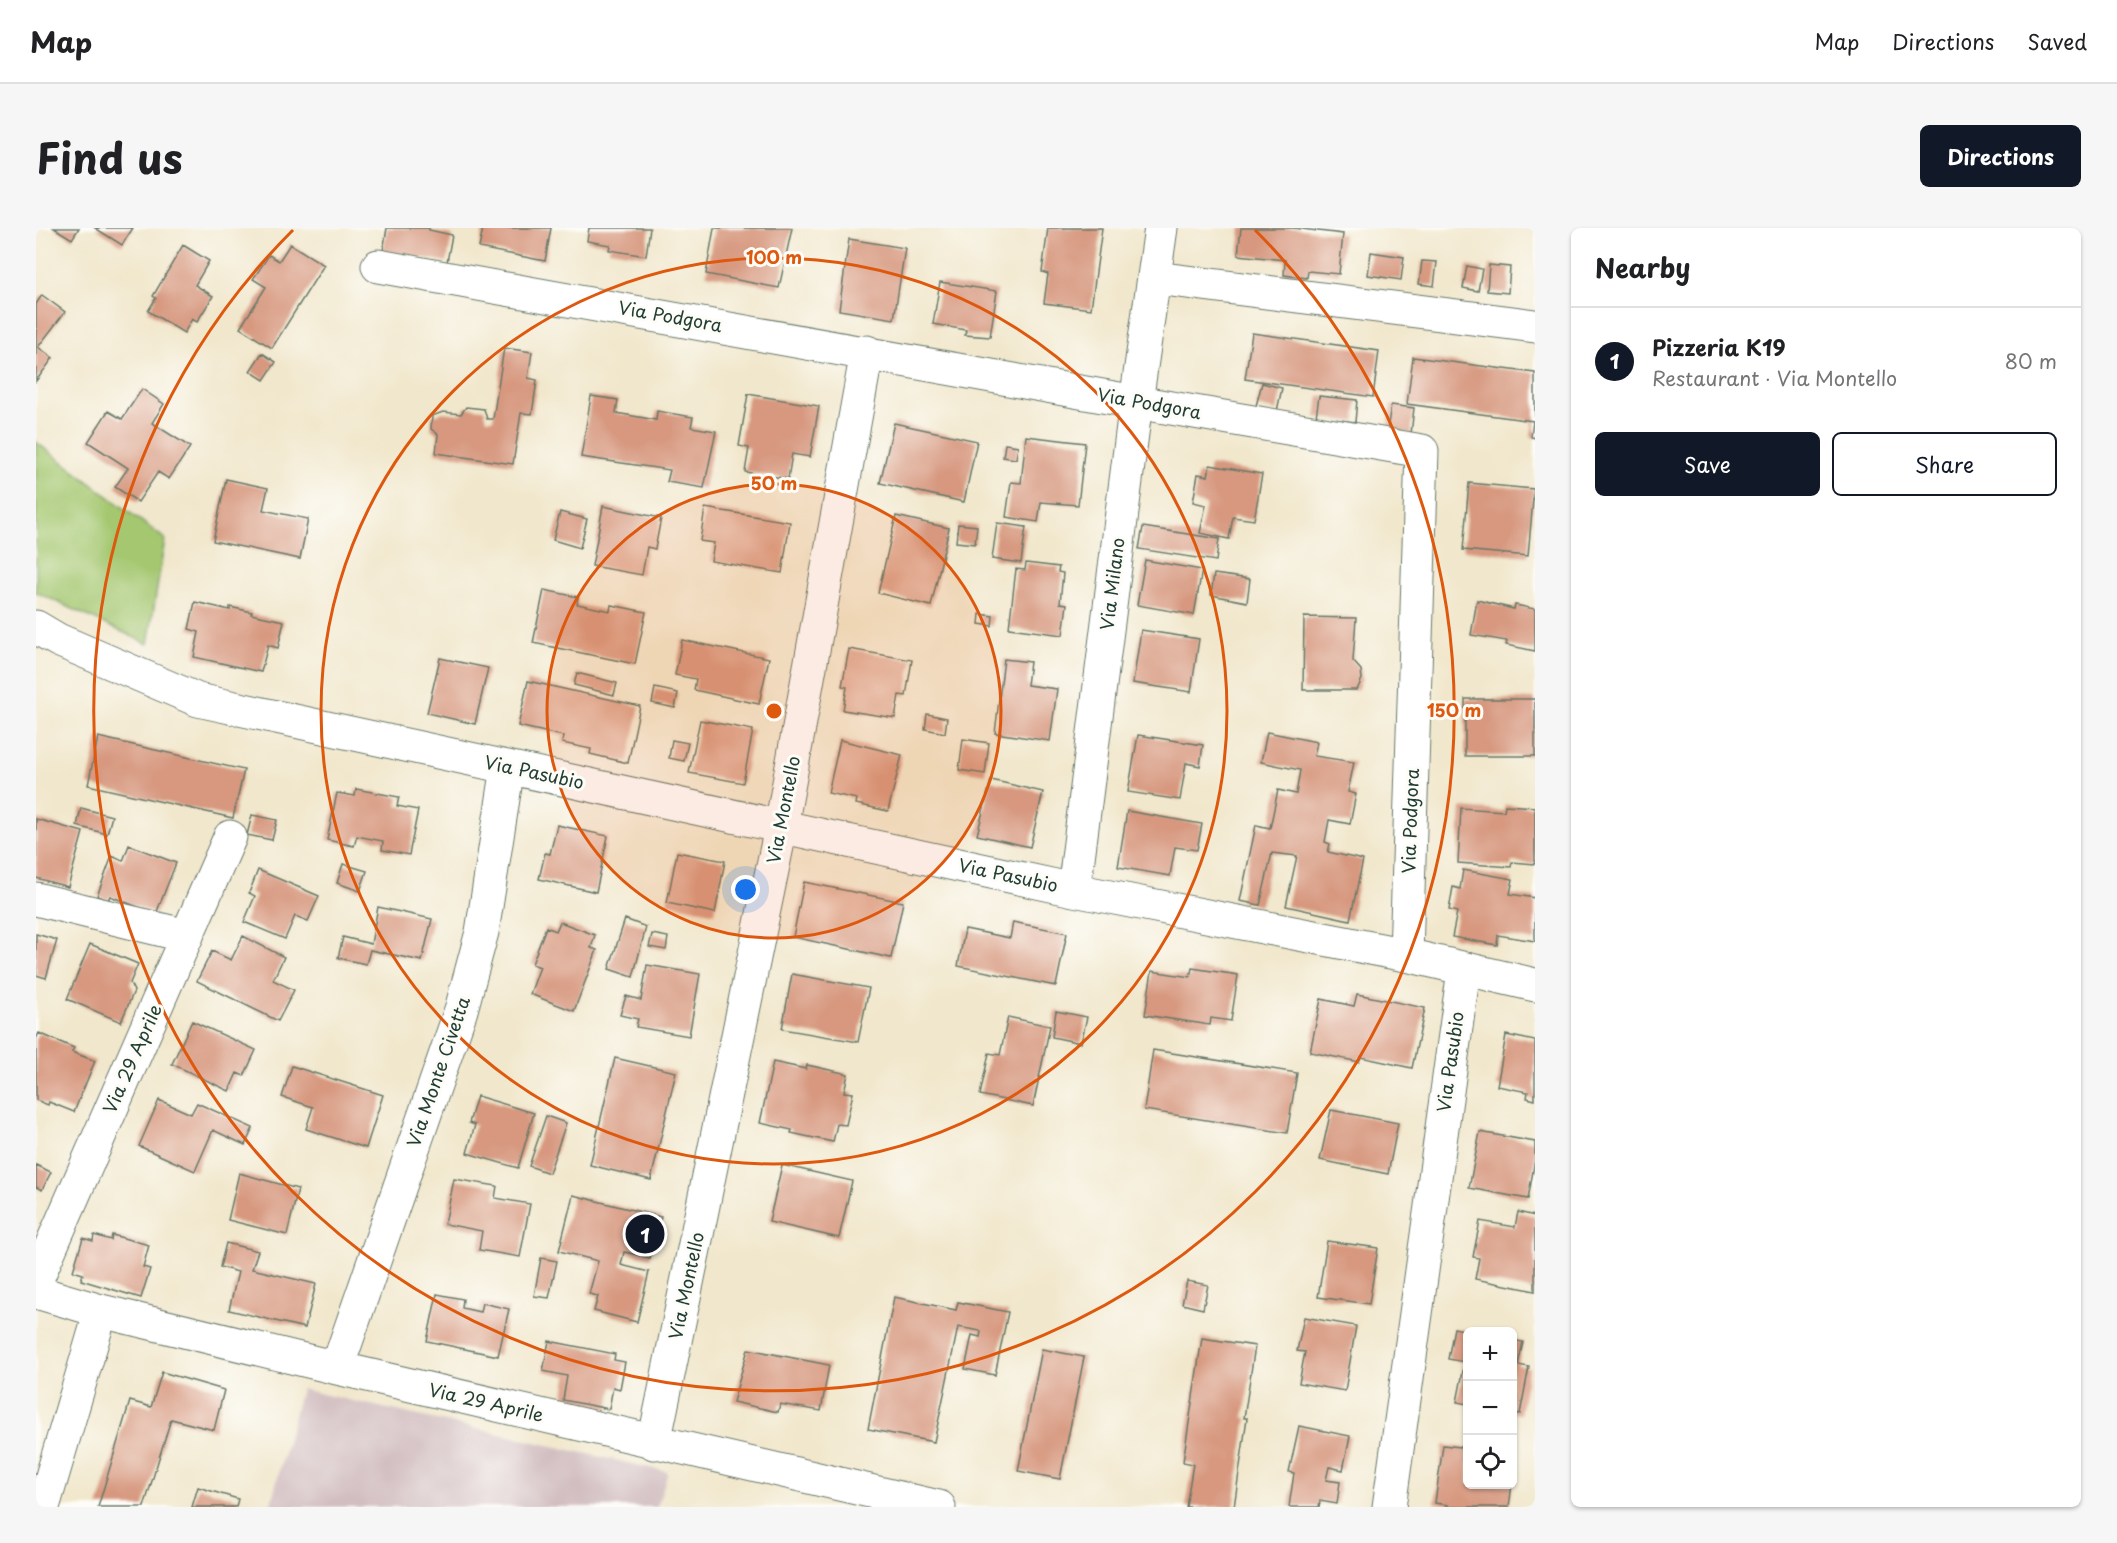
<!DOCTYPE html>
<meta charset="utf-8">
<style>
:root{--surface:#fff;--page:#f6f6f6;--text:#202124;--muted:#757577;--line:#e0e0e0;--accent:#111827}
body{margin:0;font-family:"Playpen Sans",sans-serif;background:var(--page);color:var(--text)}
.controls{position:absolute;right:18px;bottom:18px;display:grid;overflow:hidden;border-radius:9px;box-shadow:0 2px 4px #0004}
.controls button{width:54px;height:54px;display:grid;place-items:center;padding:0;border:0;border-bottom:2px solid var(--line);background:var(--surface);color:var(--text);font:30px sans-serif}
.you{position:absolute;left:710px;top:662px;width:21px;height:21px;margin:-15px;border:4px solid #fff;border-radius:50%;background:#1a73e8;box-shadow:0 0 0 9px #1a73e833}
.badge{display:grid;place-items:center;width:39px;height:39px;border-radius:50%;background:var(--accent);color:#fff;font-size:20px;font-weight:700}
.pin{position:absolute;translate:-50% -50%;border:3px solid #fff;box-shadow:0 2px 6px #0006}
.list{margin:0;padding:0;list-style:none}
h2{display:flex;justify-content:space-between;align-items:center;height:78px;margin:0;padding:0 24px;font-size:26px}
h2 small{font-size:20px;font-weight:400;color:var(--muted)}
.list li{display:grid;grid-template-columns:39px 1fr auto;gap:18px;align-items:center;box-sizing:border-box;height:108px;padding:0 24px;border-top:2px solid var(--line)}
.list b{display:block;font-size:22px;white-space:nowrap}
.list p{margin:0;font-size:20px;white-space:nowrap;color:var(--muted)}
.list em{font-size:20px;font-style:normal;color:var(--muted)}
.actions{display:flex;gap:12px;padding:18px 24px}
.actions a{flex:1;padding:14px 0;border:2px solid var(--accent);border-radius:9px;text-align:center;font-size:21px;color:var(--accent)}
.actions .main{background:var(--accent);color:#fff}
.icon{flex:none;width:33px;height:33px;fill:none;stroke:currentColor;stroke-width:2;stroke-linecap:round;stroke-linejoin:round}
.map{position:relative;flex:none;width:1499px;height:1279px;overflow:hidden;border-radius:9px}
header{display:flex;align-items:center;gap:36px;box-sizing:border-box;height:84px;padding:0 30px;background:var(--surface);border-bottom:2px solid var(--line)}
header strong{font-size:28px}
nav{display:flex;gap:33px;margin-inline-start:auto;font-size:21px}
.intro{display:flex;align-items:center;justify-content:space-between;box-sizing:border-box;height:144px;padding:0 36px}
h1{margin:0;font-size:42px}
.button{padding:15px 27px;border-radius:9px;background:var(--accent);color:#fff;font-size:21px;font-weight:700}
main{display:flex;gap:36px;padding:0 36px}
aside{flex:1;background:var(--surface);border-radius:9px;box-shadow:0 2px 4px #0004}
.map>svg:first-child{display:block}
</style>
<header>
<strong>Map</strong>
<nav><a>Map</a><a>Directions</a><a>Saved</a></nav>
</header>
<div class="intro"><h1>Find us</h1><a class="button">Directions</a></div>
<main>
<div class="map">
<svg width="1499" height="1279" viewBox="0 0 1499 1279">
<rect width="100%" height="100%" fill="#fdfcf7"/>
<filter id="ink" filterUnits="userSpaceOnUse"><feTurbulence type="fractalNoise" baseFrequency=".0167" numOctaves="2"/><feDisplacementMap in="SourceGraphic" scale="12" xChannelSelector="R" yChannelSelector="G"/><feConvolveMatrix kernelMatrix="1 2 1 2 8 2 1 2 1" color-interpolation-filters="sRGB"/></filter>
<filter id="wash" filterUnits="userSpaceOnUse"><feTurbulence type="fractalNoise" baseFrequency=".008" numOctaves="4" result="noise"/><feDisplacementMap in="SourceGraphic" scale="24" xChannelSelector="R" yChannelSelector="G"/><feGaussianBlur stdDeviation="1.35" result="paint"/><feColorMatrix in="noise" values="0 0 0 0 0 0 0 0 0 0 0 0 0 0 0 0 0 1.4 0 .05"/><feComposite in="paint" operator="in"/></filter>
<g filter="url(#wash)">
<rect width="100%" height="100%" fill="#f1e7cc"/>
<!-- industrial -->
<path fill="#d2bec1" d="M265,1161L299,1169L632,1244L621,1279H234Z"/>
<!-- green -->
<path fill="#a4c770" stroke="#628252" stroke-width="1.5" d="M0,214L129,311L112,416L0,364Z"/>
<g id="blocks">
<!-- building -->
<path fill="#d7987f" d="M18,0H43L36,11Z
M59,0H97L86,17Z
M351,0H393V2L416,7L411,34L347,23Z
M447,0H515L509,33L443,20Z
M553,0H614L610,28L573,22L574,17L551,13Z
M678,0H756L743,60L670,46Z
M1012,0H1066L1055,81L1008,75L1012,46L1006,44Z
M1205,0H1257L1307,6L1303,46L1272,43L1271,50L1248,47L1249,32L1202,27Z
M813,11L869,20L858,91L803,82Z
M254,16L288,37L236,120L204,100L230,59L217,51L233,27L243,33Z
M147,17L173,33L159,57L177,68L161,94L156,91L148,105L112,83L120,70L117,68Z
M1335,24L1368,29L1365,52L1332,47Z
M1386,33L1401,34L1398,58L1383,56Z
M1453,37L1474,39L1472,65L1451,63Z
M1431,38L1446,41L1442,63L1427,60Z
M904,54L961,63L954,109L929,107L930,102L897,96Z
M6,67L29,84L2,119L17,130L0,153V76Z
M1216,105L1343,123L1337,169L1209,151Z
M468,120L496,124L492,150L501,152L496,186L485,185L477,236L400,225L402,206L395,201L396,188L407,184L425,186L430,179L448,181L451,191H457Z
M226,125L240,134L228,152L214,143Z
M1377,129L1499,145V210L1495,209L1497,193L1371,176Z
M1226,155L1246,160L1241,183L1220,178Z
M106,161L128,176L116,195L154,219L133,251L122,244L102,274L79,259L92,240L52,214L72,183L86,191Z
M712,166L783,178L774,229L756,226L752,251L709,244L713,220L703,218Z
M555,168L582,172L580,185L620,192L621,183L657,189L655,199L680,203L668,260L631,254L634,242L545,229Z
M1283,168L1321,172L1319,194L1280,189Z
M1355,177L1378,180L1375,206L1351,203Z
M858,195L941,213L928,274L844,255Z
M990,208L1049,215L1042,277L1005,274L1002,294L970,289L975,254L985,255Z
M969,216L982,218L980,231L967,229Z
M1174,237L1226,246L1218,292L1197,289L1193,311L1164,305L1170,277L1157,274L1162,246L1172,248Z
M190,251L232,260L227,282L272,291L264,331L177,313Z
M1433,255L1498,261L1492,328L1427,322Z
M567,278L625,290L619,321L611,319L606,347L556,338Z
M669,280L754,294L746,345L675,333L678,315L664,313Z
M524,284L551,291L544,320L517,312Z
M860,288L913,300L895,378L842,365Z
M961,295L990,299L985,335L956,331Z
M922,296L941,298L939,316L920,314Z
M1107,299L1183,311L1180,333L1103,321Z
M1109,332L1166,342L1158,387L1101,377Z
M990,335L1023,339L1022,344L1027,345L1024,375L1031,376L1027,407L973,400L980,341L989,342Z
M1178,346L1214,351L1211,374L1175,367Z
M508,362L542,369L541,376L574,383L575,377L610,384L599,436L497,415Z
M1441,372L1478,381L1479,377L1499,381V423L1470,417L1471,413L1435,407Z
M159,374L194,382V379L216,384L215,386L248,393L242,420L232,417L225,444L158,429L163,404L153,401Z
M944,386L957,388L956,398L943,396Z
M1268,389L1320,390L1317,433L1325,442L1326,451L1321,462H1267Z
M1105,402L1163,411L1155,464L1097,455Z
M646,412L733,430L723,476L658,462L660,451L639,447Z
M813,421L876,432L870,468L863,467L859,490L807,482L811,459L806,458Z
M404,430L452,440L439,496L391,485Z
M968,431L994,434L991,457L1021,461L1014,513L959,505Z
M541,445L581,455L578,467L538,457Z
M492,453L604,478L592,535L554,526L555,521L526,515L527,508L482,498Z
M619,460L642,465L639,480L616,475Z
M1429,471H1499V528H1429Z
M891,486L911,490L909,505L889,501Z
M664,492L717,502L707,555L653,545Z
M1231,504L1281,514L1278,528L1318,534L1312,564L1320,566L1314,596L1293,592L1289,614L1294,616L1292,624L1327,632L1314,692L1250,678L1261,628L1236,625L1224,677L1204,673L1220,597L1234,600L1242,562L1260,566L1264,542L1225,534Z
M1102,507L1167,517L1164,538L1150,535L1144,572L1092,564Z
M62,509L208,542L197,590L52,557Z
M927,511L953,515L949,546L923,542Z
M636,512L652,515L648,533L633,530Z
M804,512L866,527L852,583L820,576L821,571L792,565Z
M955,552L1007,564L994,619L941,607Z
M320,561L363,569L361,578L382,582L373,627L346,622L347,613L321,608L318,618L291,612L301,565L319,568Z
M1469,577L1499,579V636L1476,634L1475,639L1422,635L1425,580L1468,583Z
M45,580L76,588L71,606L41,598Z
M1091,583L1166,596L1161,622L1139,619L1134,648L1082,639Z
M216,587L241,592L236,612L211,607Z
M0,591L47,604L32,659L0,650Z
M521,597L572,608L560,664L503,651L509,625L514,626Z
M93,617L140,635L120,686L74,668L72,672L61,668L76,628L87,633Z
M641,624L689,633L679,685L631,675Z
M307,636L331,643L324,663L301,655Z
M222,642L283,668L272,693L259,688L249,711L208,694L219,668L213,665Z
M1427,642L1477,651L1474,666L1499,670V713L1462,707L1461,717L1416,709L1421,684L1413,682L1417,659L1424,661Z
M768,654L867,674L855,730L757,709Z
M342,679L396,691L386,733L334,722L330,736L302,730L307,709L335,716Z
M589,691L610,699L597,749L573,741Z
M524,694L559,707L555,720L561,722L538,783L494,766L504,739L496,736L510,699L520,703Z
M977,694L1031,705L1020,758L922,738L929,701L974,710Z
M0,706L21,712L10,750L0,747Z
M616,706L632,709L630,722L613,719Z
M207,708L248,729L237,752L258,762L242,793L161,753L176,723L195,732Z
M54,716L102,736L94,755L98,763L85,794L31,771Z
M611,737L664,746L653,808L600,799L602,791L584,787L590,768L605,772Z
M1156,740L1202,747L1195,793L1175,790L1174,797L1109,787L1116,743L1154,749Z
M756,746L833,760L822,814L746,801Z
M1321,766L1389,780L1376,840L1325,829L1323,834L1274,824L1285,771L1318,778Z
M1020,783L1051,789L1045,815L1016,809Z
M972,789L1014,798L997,878L944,867L953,825L964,827Z
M156,793L220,822L208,848L201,845L193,863L136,836Z
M3,805L38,820L36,824L59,833L38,884L13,874L12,877L0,872V811Z
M1470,807L1499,813V872L1491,870L1492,864L1461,858Z
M1117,822L1261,845L1251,905L1108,882Z
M579,830L640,844L615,952L554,937Z
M737,834L770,841L771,837L812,846L808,864L817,865L810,897L801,896L797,914L755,905L756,902L724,895Z
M256,838L347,867L330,920L270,901L277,879L246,869Z
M441,868L498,885L482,940L431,925L439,897L433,895Z
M123,872L155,886L161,875L217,900L209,917L177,902L159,943L103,918Z
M1295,882L1362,895L1352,946L1284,932Z
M510,888L530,895L513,945L493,938Z
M1444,904L1499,914V932L1492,971L1433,960Z
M0,937L15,944L6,962L0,959Z
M746,937L816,953L803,1010L733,994Z
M203,945L262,961L251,1007L192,992Z
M418,951L461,958L459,970L494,976L484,1029L443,1022L446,1003L409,996Z
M537,967L625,989L614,1030L588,1024L585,1037L613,1044L601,1094L558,1083L562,1068L553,1066L562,1033L523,1023Z
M1482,984L1499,988V1063L1439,1051L1443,1030L1437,1029L1444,993L1479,999Z
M58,1007L75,1012L76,1007L113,1017L107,1039L114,1041L105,1070L45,1052L47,1046L37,1043L47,1010L57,1013Z
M1291,1013L1342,1020L1333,1076L1282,1069Z
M190,1015L222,1023L216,1041L280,1056L269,1100L193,1082L202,1044L184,1039Z
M505,1030L521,1033L513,1070L498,1068Z
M1151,1053L1172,1057L1167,1081L1146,1076Z
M401,1066L427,1071L426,1080L444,1084L446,1075L473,1081L462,1128L391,1113Z
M858,1069L920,1082L922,1074L972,1084L959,1147L929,1141L936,1107L944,1109L945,1103L922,1099L898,1214L832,1201Z
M1268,1089L1320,1098L1309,1163L1263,1155L1269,1124L1261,1123Z
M1418,1100L1432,1103V1176L1421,1174L1429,1134L1412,1131Z
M1166,1110L1219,1118L1208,1190H1211L1198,1279H1150L1157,1236L1147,1234Z
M1476,1112L1487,1114L1482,1137L1493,1139L1484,1186L1476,1185Z
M513,1113L579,1126L578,1132L589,1134L584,1161L577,1159L573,1181L527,1172L531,1148L507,1143Z
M712,1121L793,1137L785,1183L744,1176L742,1184L697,1174Z
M1006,1121L1048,1129L1024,1251L982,1243Z
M126,1144L188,1162L178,1202L135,1191L108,1279H62L94,1173L115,1179Z
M1263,1198L1314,1208L1307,1242L1293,1239L1290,1252L1304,1254L1301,1276L1284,1273L1283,1279H1253L1258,1245L1253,1244Z
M1407,1217L1432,1220V1256H1476L1473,1279H1412V1277L1399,1275Z
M162,1259L202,1271L200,1279H156Z"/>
</g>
</g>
<g filter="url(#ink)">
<use href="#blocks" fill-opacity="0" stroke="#687869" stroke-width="1.5"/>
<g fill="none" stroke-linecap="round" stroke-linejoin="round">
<defs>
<path id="minor" d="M342,38L1100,174L1386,223L1370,727
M1119,50L1499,98
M0,399L22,412L162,472L1038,662L1370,727L1499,757
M1038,662L1100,174L1125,0
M0,671L151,708
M0,1053L194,609
M0,1064L65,1083L301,1140L903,1279
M301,1140L425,782L446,704L472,539
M618,1215L745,599L831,124
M7,1279L65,1083
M1353,1279L1428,742"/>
</defs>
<!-- minor casing -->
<use href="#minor" stroke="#687869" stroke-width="35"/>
<!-- minor -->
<use href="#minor" stroke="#fff" stroke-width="33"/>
</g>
</g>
<!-- distance rings -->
<circle cx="738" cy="483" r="227" fill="#de580e" fill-opacity=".12"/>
<g fill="none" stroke="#de580e" stroke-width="3">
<circle cx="738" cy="483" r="227"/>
<circle cx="738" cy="483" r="453"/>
<path d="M1219 2A680 680 0 1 1 257 2"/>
</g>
<g text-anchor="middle" stroke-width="6" stroke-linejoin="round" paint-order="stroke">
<!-- street labels -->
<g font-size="18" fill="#1f3d34" stroke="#fdfcf7">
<text transform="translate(634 89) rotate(10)" y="6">Via Podgora</text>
<text transform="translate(1113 176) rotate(10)" y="6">Via Podgora</text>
<text transform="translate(1077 356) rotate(-83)" y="6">Via Milano</text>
<text transform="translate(498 545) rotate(12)" y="6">Via Pasubio</text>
<text transform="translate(748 582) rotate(-79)" y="6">Via Montello</text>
<text transform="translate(1375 593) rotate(-88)" y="6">Via Podgora</text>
<text transform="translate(972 648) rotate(12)" y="6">Via Pasubio</text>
<text transform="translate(97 831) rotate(-66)" y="6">Via 29 Aprile</text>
<text transform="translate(1415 834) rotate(-82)" y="6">Via Pasubio</text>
<text transform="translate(403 844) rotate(-71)" y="6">Via Monte Civetta</text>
<text transform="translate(651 1058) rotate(-78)" y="6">Via Montello</text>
<text transform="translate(450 1175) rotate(13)" y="6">Via 29 Aprile</text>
</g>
</g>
<circle cx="738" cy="483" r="9" fill="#de580e" stroke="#fdfcf7" stroke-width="3"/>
<g font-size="18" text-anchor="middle" font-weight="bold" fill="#de580e" stroke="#fdfcf7" stroke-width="6" stroke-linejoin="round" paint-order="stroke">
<text x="738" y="36">100 m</text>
<text x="738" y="262">50 m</text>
<text x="1418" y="489">150 m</text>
</g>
</svg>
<div class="controls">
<button>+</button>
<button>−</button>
<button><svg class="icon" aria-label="locate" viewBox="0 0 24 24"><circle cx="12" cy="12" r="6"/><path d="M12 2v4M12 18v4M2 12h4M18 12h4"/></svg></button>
</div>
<div class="you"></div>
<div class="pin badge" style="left:609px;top:1006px">1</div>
</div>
<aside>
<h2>Nearby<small></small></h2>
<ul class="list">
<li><span class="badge">1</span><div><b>Pizzeria K19</b><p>Restaurant · Via Montello</p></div><em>80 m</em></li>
</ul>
<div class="actions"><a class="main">Save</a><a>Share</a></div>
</aside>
</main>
